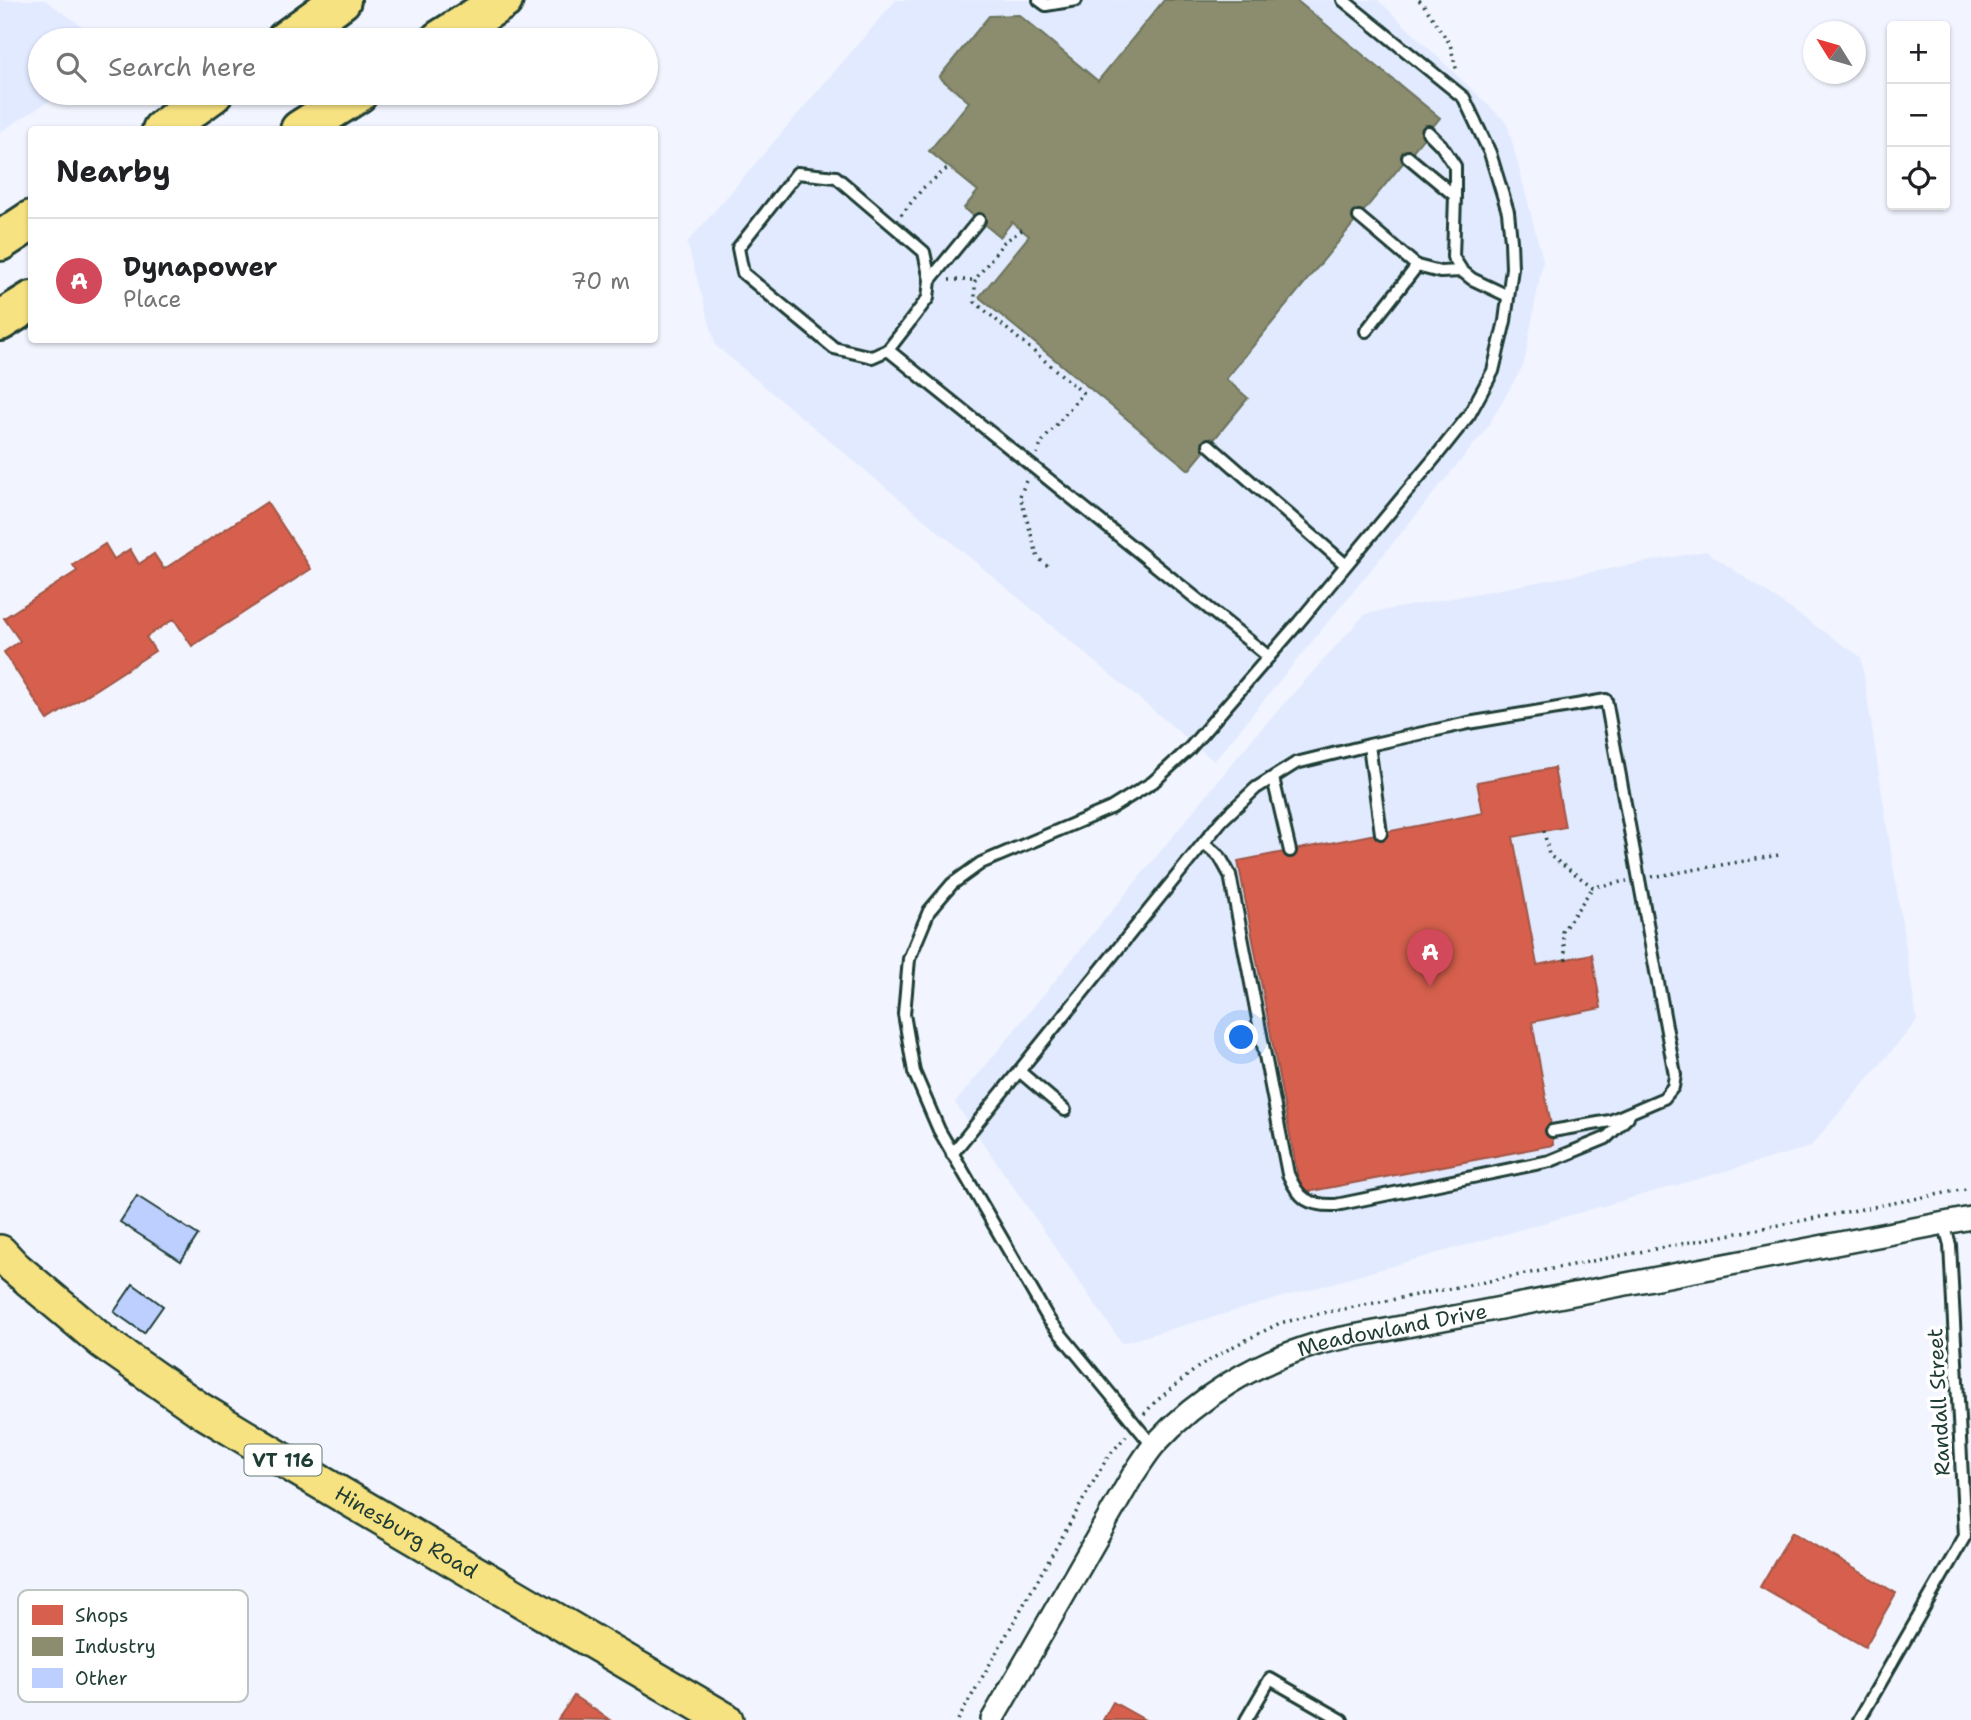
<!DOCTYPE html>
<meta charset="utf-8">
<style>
:root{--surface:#fff;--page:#f2f2f2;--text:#202124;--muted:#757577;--line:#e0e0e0;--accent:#d1495b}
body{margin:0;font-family:"Shantell Sans",sans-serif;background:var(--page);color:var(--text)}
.controls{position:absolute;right:21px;top:21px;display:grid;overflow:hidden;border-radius:7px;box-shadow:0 2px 5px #0004}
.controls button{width:63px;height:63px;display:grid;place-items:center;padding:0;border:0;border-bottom:2px solid var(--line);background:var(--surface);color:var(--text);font:35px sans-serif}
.compass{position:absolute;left:1803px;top:21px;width:63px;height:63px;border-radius:50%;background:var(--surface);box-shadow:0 2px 5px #0004;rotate:307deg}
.you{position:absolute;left:1242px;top:1038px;width:24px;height:24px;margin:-18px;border:5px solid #fff;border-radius:50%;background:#1a73e8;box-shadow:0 0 0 10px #1a73e833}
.badge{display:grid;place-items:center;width:46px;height:46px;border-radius:50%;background:var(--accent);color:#fff;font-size:23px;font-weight:700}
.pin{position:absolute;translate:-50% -58px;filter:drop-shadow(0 2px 4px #0008)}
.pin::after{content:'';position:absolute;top:37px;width:24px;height:21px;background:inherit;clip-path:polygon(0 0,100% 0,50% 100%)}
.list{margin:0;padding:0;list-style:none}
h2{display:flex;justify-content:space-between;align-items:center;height:91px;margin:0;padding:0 28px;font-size:30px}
h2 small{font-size:23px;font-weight:400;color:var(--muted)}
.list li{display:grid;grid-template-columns:46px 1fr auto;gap:21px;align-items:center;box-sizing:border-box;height:126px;padding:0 28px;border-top:2px solid var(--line)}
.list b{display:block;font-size:26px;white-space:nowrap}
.list p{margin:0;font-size:23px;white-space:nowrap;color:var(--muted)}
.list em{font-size:23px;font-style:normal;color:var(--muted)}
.icon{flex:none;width:38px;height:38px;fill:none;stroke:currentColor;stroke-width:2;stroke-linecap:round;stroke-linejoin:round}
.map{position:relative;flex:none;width:1971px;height:1720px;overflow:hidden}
.search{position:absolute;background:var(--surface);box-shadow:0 2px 5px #0004;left:28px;top:28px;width:630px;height:77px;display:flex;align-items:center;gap:18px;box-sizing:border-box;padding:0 24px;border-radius:38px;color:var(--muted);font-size:26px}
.panel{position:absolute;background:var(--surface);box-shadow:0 2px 5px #0004;left:28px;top:126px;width:630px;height:217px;border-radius:7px}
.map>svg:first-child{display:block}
</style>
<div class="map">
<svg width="1971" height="1720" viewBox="0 0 1971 1720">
<rect width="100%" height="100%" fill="#f2f5ff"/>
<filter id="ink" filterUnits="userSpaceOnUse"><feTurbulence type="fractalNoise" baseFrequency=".0143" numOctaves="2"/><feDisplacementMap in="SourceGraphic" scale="14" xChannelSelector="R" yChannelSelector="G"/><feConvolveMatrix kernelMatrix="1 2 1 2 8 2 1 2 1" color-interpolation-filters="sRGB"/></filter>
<g filter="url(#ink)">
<!-- built -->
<path fill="#e2eaff" d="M0,0H45L102,40H40V93H62L0,132Z
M896,0H1378L1507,123L1543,260L1524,364L1485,431L1214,761L716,346L687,243Z
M1706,551L1861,657L1917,1021L1810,1147L1122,1343L955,1103L1253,738L1365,614Z"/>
<!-- shops -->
<path fill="#d6604d" stroke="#9f5646" stroke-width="2" d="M267,502L311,569L192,646L174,619L146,637L155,651L48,720L4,652L20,641L4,618L77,571L73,565L105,544L114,559L130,549L139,564L154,554L164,569Z
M1554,768L1565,827L1513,837L1537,965L1592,954L1601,1008L1532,1022L1552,1131L1553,1145L1301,1193L1238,861L1483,813L1477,782Z
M1792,1532L1896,1593L1865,1647L1760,1587Z
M574,1696L610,1720L558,1719Z
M1113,1702L1145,1720H1103Z"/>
<!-- industry -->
<path fill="#8c8c6e" stroke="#6b745d" stroke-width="2" d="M1164,0H1296L1440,118L1226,379L1248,398L1189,470L979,297L1029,236L1012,222L1000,237L964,208L978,191L929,151L969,102L939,77L989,16L1019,15L1098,81Z"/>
<!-- building -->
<path fill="#bccfff" stroke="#1f3d34" stroke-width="2" d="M137,1196L198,1235L181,1261L120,1222Z
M133,1284L163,1306L144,1333L114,1312Z"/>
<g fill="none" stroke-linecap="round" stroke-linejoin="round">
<defs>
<path id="service" d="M1039,0L1046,5L1076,0
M1428,132L1441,145L1455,166V196
M1408,157L1455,196L1453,257L1462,271L1472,279L1508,296
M797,173L836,177L924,252L930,280L928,298L909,323L888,350L872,357L834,348L743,273L738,248Z
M1359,217L1417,266L1440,272L1462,271
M930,280L979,220
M1366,331L1417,266
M888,350L1269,657
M1209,445L1346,565
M1369,745L1468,723L1606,700L1675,1075L1673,1087L1664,1098L1610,1121L1552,1131
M1273,778L1290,851
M1204,843L1220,857L1230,875L1288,1174C1299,1199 1308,1206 1336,1205L1550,1161L1606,1138L1628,1117
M1019,1071L1065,1110
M952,1154L1222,820L1256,788L1296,763L1369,745L1381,833
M1153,1446L1049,1320L939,1130L914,1072L904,1014L909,959L929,911L952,884L981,863L1111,808L1153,782L1189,749L1299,622L1438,454L1469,415L1493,371L1505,321L1512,268L1511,241L1508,212L1490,153L1464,98L1343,0
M1246,1720L1270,1679L1342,1720
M1859,1720L1965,1536L1950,1245L1944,1223"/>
<g id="minor">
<path id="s1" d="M992,1720L1133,1475C1140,1465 1147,1453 1155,1444C1198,1397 1256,1362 1317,1344C1341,1337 1367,1334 1391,1329L1971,1218"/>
</g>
<g id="primary">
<path id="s2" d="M0,1252L14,1267L103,1342L199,1409L298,1469L726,1720"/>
</g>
<path id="motorway" d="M286,40L341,0
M440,40L503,0
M162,130L213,93
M300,130L358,93
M0,241L32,220
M0,321L32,301"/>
</defs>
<!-- service casing -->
<use href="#service" stroke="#1f3d34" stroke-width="16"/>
<!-- minor casing -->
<use href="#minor" stroke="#1f3d34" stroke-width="26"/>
<!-- primary casing -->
<use href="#primary" stroke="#1f3d34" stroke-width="38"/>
<!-- motorway casing -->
<use href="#motorway" stroke="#1f3d34" stroke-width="44"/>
<!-- path -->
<path stroke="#1f3d34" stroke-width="3.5" stroke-dasharray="2 5" stroke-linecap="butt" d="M1419,0L1423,4L1450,44L1457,72
M901,215L923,188L949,167
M1022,230L1004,242L975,280V302L1083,393L1042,442L1037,454
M949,280H975
M1026,481L1020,496L1038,558L1048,566
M1544,831L1549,855L1593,887L1627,881
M1652,877L1779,855
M1566,960L1562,932L1593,887
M1144,1414L1155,1402L1197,1368L1232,1347L1280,1323L1323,1313L1971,1188
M958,1720L1107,1458L1126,1436"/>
<!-- service -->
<use href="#service" stroke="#fff" stroke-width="10"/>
<!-- minor -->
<use href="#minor" stroke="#fff" stroke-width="21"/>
<!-- primary -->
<use href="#primary" stroke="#f7e281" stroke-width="33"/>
<!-- motorway -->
<use href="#motorway" stroke="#f7e281" stroke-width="38"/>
</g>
</g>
<g text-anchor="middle" stroke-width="7" stroke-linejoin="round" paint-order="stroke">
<!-- shield labels -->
<rect fill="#fff" stroke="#627771" stroke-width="2" x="244.5" y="1444.5" width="77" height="31" rx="5"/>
<g font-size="19" font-weight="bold" fill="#1f3d34">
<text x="283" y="1467">VT 116</text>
</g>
<!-- street labels -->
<g font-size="21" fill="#1f3d34" stroke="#fff">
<text dy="7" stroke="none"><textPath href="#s1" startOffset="590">Meadowland Drive</textPath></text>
<text transform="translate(1939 1402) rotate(-93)" y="7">Randall Street</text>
<text dy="7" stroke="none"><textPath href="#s2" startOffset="495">Hinesburg Road</textPath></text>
</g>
</g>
<!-- legend -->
<rect x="18" y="1590" width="230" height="112" rx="10" fill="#fff" stroke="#bcc5c2" stroke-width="2"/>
<rect x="32" y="1605" width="31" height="20" fill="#d6604d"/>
<rect x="32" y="1637" width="31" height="19" fill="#8c8c6e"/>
<rect x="32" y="1668" width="31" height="20" fill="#bccfff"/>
<g font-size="19" fill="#1f3d34">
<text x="75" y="1622">Shops</text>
<text x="75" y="1653">Industry</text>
<text x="75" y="1685">Other</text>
</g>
</svg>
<div class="controls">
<button>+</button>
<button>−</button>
<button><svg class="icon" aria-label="locate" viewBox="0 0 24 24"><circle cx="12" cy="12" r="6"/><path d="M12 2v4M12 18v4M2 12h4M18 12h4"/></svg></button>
</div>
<svg class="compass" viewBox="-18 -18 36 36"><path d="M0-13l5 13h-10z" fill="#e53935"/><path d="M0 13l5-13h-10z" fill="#757577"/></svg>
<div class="you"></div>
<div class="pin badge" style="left:1430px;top:987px">A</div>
<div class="search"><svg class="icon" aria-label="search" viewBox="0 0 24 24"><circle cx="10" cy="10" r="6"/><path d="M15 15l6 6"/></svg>Search here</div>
<section class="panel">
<h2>Nearby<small></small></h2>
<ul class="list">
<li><span class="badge">A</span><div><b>Dynapower</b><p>Place</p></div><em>70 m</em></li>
</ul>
</section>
</div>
